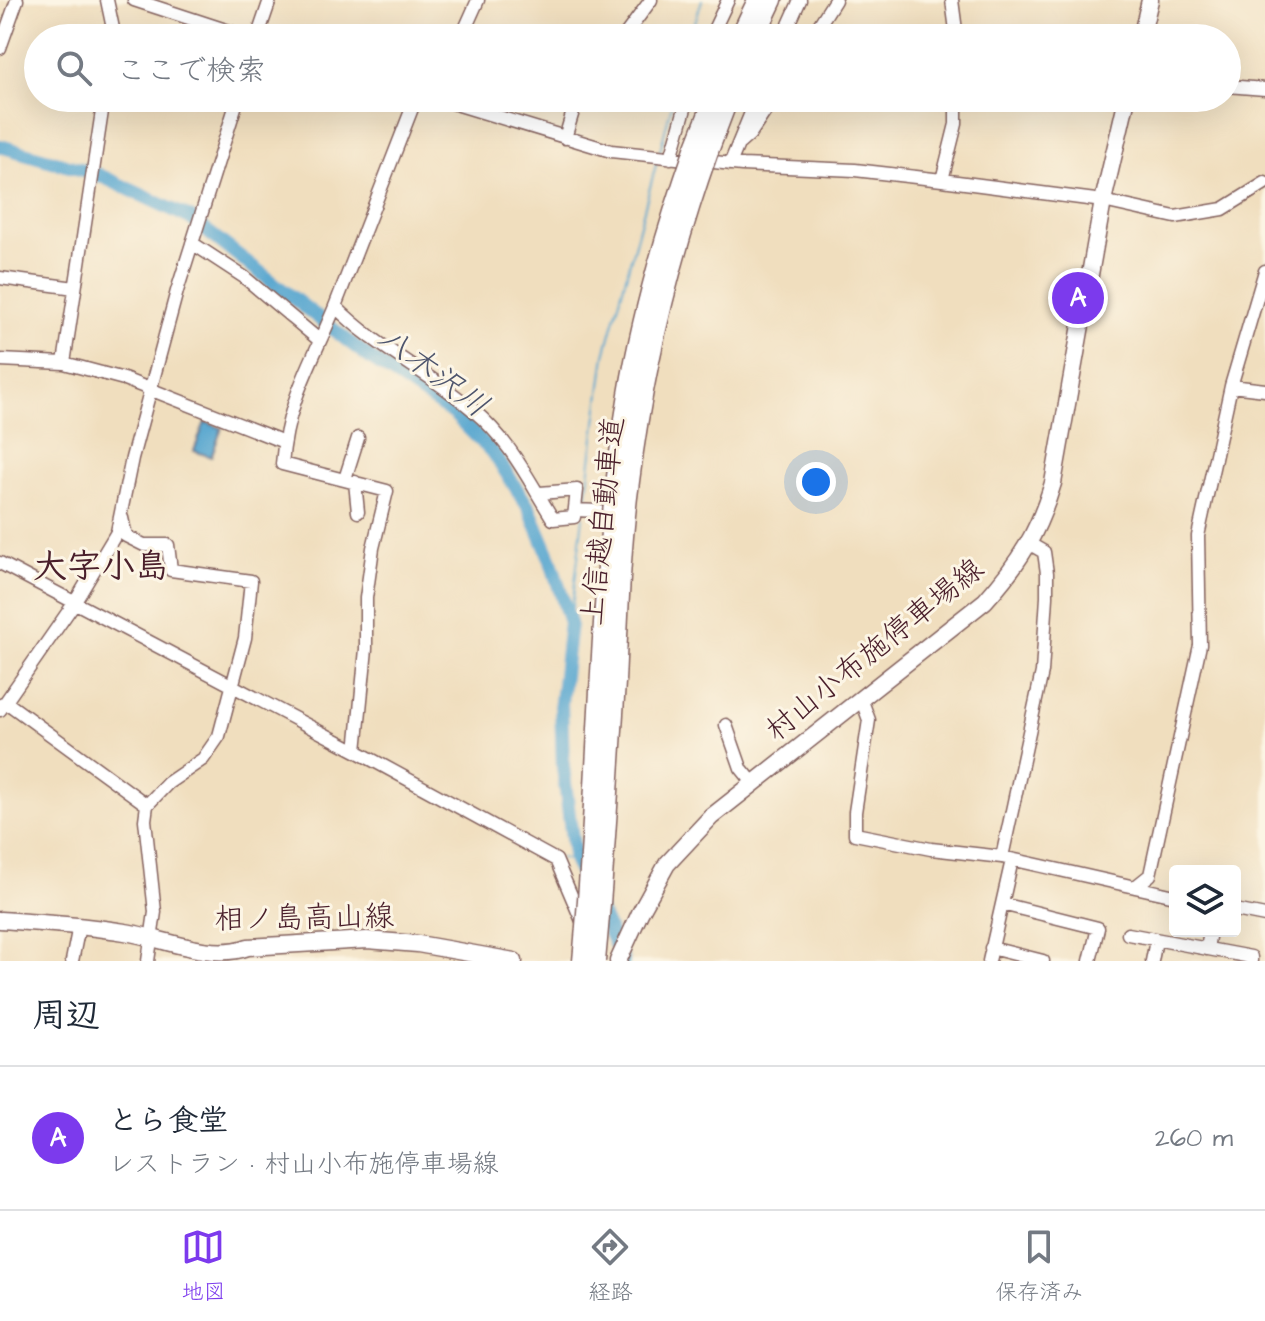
<!DOCTYPE html>
<html lang="ja">
<meta charset="utf-8">
<style>
:root{--surface:#fff;--page:#f2f2f3;--text:#1f2937;--muted:#747a83;--line:#e0e1e3;--accent:#7c3aed}
body{margin:0;font-family:"Architects Daughter","Klee One",sans-serif;background:var(--page);color:var(--text)}
.controls{position:absolute;right:24px;bottom:24px;display:grid;overflow:hidden;border-radius:8px;box-shadow:0 8px 32px #0002}
.controls button{width:72px;height:72px;display:grid;place-items:center;padding:0;border:0;border-bottom:2px solid var(--line);background:var(--surface);color:var(--text);font:40px sans-serif}
.you{position:absolute;left:816px;top:482px;width:28px;height:28px;margin:-20px;border:6px solid #fff;border-radius:50%;background:#1a73e8;box-shadow:0 0 0 12px #1a73e833}
.badge{display:grid;place-items:center;width:52px;height:52px;border-radius:50%;background:var(--accent);color:#fff;font-size:26px;font-weight:700}
.pin{position:absolute;translate:-50% -50%;border:4px solid #fff;box-shadow:0 2px 8px #0006}
.list{margin:0;padding:0;list-style:none}
h2{display:flex;justify-content:space-between;align-items:center;height:104px;margin:0;padding:0 32px;font-size:34px}
h2 small{font-size:26px;font-weight:400;color:var(--muted)}
.list li{display:grid;grid-template-columns:52px 1fr auto;gap:24px;align-items:center;box-sizing:border-box;height:144px;padding:0 32px;border-top:2px solid var(--line)}
.list b{display:block;font-size:30px;white-space:nowrap}
.list p{margin:0;font-size:26px;white-space:nowrap;color:var(--muted)}
.list em{font-size:26px;font-style:normal;color:var(--muted)}
.icon{flex:none;width:44px;height:44px;fill:none;stroke:currentColor;stroke-width:2;stroke-linecap:round;stroke-linejoin:round}
.map{position:relative;flex:none;width:1265px;height:961px;overflow:hidden}
.search{position:absolute;background:var(--surface);box-shadow:0 8px 32px #0002;left:24px;right:24px;top:24px;height:88px;display:flex;align-items:center;gap:20px;box-sizing:border-box;padding:0 28px;border-radius:44px;color:var(--muted);font-size:30px}
.sheet{height:248px;background:var(--surface)}
nav{display:flex;justify-content:space-around;align-items:center;box-sizing:border-box;height:112px;border-top:2px solid var(--line);background:var(--surface);font-size:22px;color:var(--muted)}
nav a{display:grid;justify-items:center;gap:4px}
nav .on{color:var(--accent)}
.map>svg:first-child{display:block}
</style>
<div class="map">
<svg width="1265" height="961" viewBox="0 0 1265 961">
<rect width="100%" height="100%" fill="#fcf5e5"/>
<filter id="ink" filterUnits="userSpaceOnUse"><feTurbulence type="fractalNoise" baseFrequency=".0125" numOctaves="2"/><feDisplacementMap in="SourceGraphic" scale="16" xChannelSelector="R" yChannelSelector="G"/><feConvolveMatrix kernelMatrix="1 2 1 2 8 2 1 2 1" color-interpolation-filters="sRGB"/></filter>
<filter id="wash" filterUnits="userSpaceOnUse"><feTurbulence type="fractalNoise" baseFrequency=".006" numOctaves="4" result="noise"/><feDisplacementMap in="SourceGraphic" scale="32" xChannelSelector="R" yChannelSelector="G"/><feGaussianBlur stdDeviation="1.8" result="paint"/><feColorMatrix in="noise" values="0 0 0 0 0 0 0 0 0 0 0 0 0 0 0 0 0 1.4 0 .05"/><feComposite in="paint" operator="in"/></filter>
<g filter="url(#wash)">
<rect width="100%" height="100%" fill="#f0debe"/>
<!-- water -->
<path fill="#55a5cf" stroke="#50627d" stroke-width="2" d="M205,422L222,428L211,457L194,451Z"/>
<g fill="none" stroke-linecap="round" stroke-linejoin="round">
<!-- stream -->
<path stroke="#55a5cf" stroke-width="2" d="M690,38L702,0
M660,151L673,98
M585,506L605,355L657,161
M570,623L583,517
M561,858L575,862"/>
<!-- river -->
<path stroke="#55a5cf" stroke-width="14" d="M0,146L97,174L190,218L370,358L455,415L494,454L529,508L550,558L570,623L561,702L563,767L575,862L587,886
M600,911L623,961"/>
</g>
</g>
<g filter="url(#ink)">
<g fill="none" stroke-linecap="round" stroke-linejoin="round">
<defs>
<path id="minor" d="M107,0L115,38
M134,0L250,38
M952,0L957,38
M257,38L270,0
M461,38L478,0
M623,38L651,0
M710,38L728,0
M783,38L800,0
M811,38L835,0
M0,48L17,0
M1227,86L1265,89
M436,98L611,151L742,165L855,170L942,180L1103,201L1175,217L1223,209L1265,183
M565,138L577,98
M740,143L750,134L774,98
M671,158L688,98
M730,164L757,98
M942,180L956,124V98
M192,243L244,277L319,340
M0,278L75,288
M335,306C375,347 429,372 473,410C512,443 527,478 553,519L574,517L577,490L540,493
M0,360L64,363L124,379L284,442
M64,363L104,98
M1231,386L1265,390
M345,479L358,438
M355,482L358,512
M575,510L598,511
M122,518L126,536L144,545H168L171,570L251,581L245,638L219,736L203,759L168,783L147,805
M0,563L356,751L556,860L582,921
M861,698L869,720L855,812V834L931,849L1002,857L1175,896
M0,705H10L147,805L145,820L155,912L148,961
M0,710L75,602L117,532L132,458L177,291L238,98
M726,725L741,768L754,784
M356,751L366,649V598L373,548L387,491L282,464C287,401 311,365 334,309C361,239 389,168 416,98
M1002,857L1042,672L1047,597V573L1044,552L1030,544
M1135,887L1150,875L1200,645L1198,536L1231,386L1265,271
M1002,904L1098,928L1090,961
M1235,910L1265,916
M1128,934L1251,957V961
M991,948L1043,961
M1207,949L1210,931
M72,961L79,926
M989,961L1012,860
M1152,961L1156,940"/>
<path id="major" d="M1141,38L1150,0
M0,920C42,923 84,925 125,932C164,938 210,961 248,947L367,940L418,944L514,961
M618,961L640,913L667,864L711,817L985,601C1020,562 1038,533 1053,483L1103,201L1127,98"/>
<path id="highway" d="M739,38L757,0
M755,38L773,0
M694,149L714,98
M709,151L729,98"/>
</defs>
<!-- minor casing -->
<use href="#minor" stroke="#84625e" stroke-width="15"/>
<!-- major casing -->
<use href="#major" stroke="#84625e" stroke-width="19"/>
<!-- highway casing -->
<use href="#highway" stroke="#84625e" stroke-width="21"/>
<!-- minor -->
<use href="#minor" stroke="#fff" stroke-width="12"/>
<!-- major -->
<use href="#major" stroke="#fff" stroke-width="16"/>
<!-- highway -->
<use href="#highway" stroke="#fff" stroke-width="18"/>
<defs>
<path id="highway-bridge" d="M582,961C600,773 596,579 628,394C642,310 666,229 694,149
M596,961C605,868 610,775 616,682C619,615 621,548 630,481C644,368 671,258 709,151"/>
</defs>
<!-- highway-bridge casing -->
<use href="#highway-bridge" stroke="#84625e" stroke-width="21" stroke-linecap="butt"/>
<!-- highway-bridge -->
<use href="#highway-bridge" stroke="#fff" stroke-width="18"/>
</g>
</g>
<g text-anchor="middle" stroke-width="6" stroke-linejoin="round" paint-order="stroke">
<!-- street labels -->
<g font-size="30" fill="#4a1f2b" stroke="#fcf5e5">
<text transform="translate(602 521) rotate(-84)" y="10">上信越自動車道</text>
<text transform="translate(874 649) rotate(-39)" y="10">村山小布施停車場線</text>
<text transform="translate(304 917) rotate(-1)" y="10">相ノ島高山線</text>
</g>
<!-- water labels -->
<g font-size="32" font-style="italic" fill="#4e556d" stroke="#fcf5e5">
<text transform="translate(434 371) rotate(37)" y="11">八木沢川</text>
</g>
<!-- quarter labels -->
<g font-size="34" font-weight="bold" fill="#4a1f2b" stroke="#fcf5e5">
<text x="101" y="577">大字小島</text>
</g>
</g>
</svg>
<div class="controls">
<button><svg class="icon" aria-label="layers" viewBox="0 0 24 24"><path d="M12 4l9 5-9 5-9-5zM3 14l9 5 9-5"/></svg></button>
</div>
<div class="you"></div>
<div class="pin badge" style="left:1078px;top:298px">A</div>
<div class="search"><svg class="icon" aria-label="search" viewBox="0 0 24 24"><circle cx="10" cy="10" r="6"/><path d="M15 15l6 6"/></svg>ここで検索</div>
</div>
<section class="sheet">
<h2>周辺<small></small></h2>
<ul class="list">
<li><span class="badge">A</span><div><b>とら食堂</b><p>レストラン · 村山小布施停車場線</p></div><em>260 m</em></li>
</ul>
</section>
<nav>
<a class="on"><svg class="icon" aria-label="map" viewBox="0 0 24 24"><path d="M3 6l6-2 6 2 6-2v14l-6 2-6-2-6 2zM9 4v14M15 6v14"/></svg>地図</a>
<a><svg class="icon" aria-label="directions" viewBox="0 0 24 24"><path d="M12 3l9 9-9 9-9-9zM9 14v-3h6M13 9l2 2-2 2"/></svg>経路</a>
<a><svg class="icon" aria-label="saved" viewBox="0 0 24 24"><path d="M7 4h10v16l-5-4-5 4z"/></svg>保存済み</a>
</nav>
